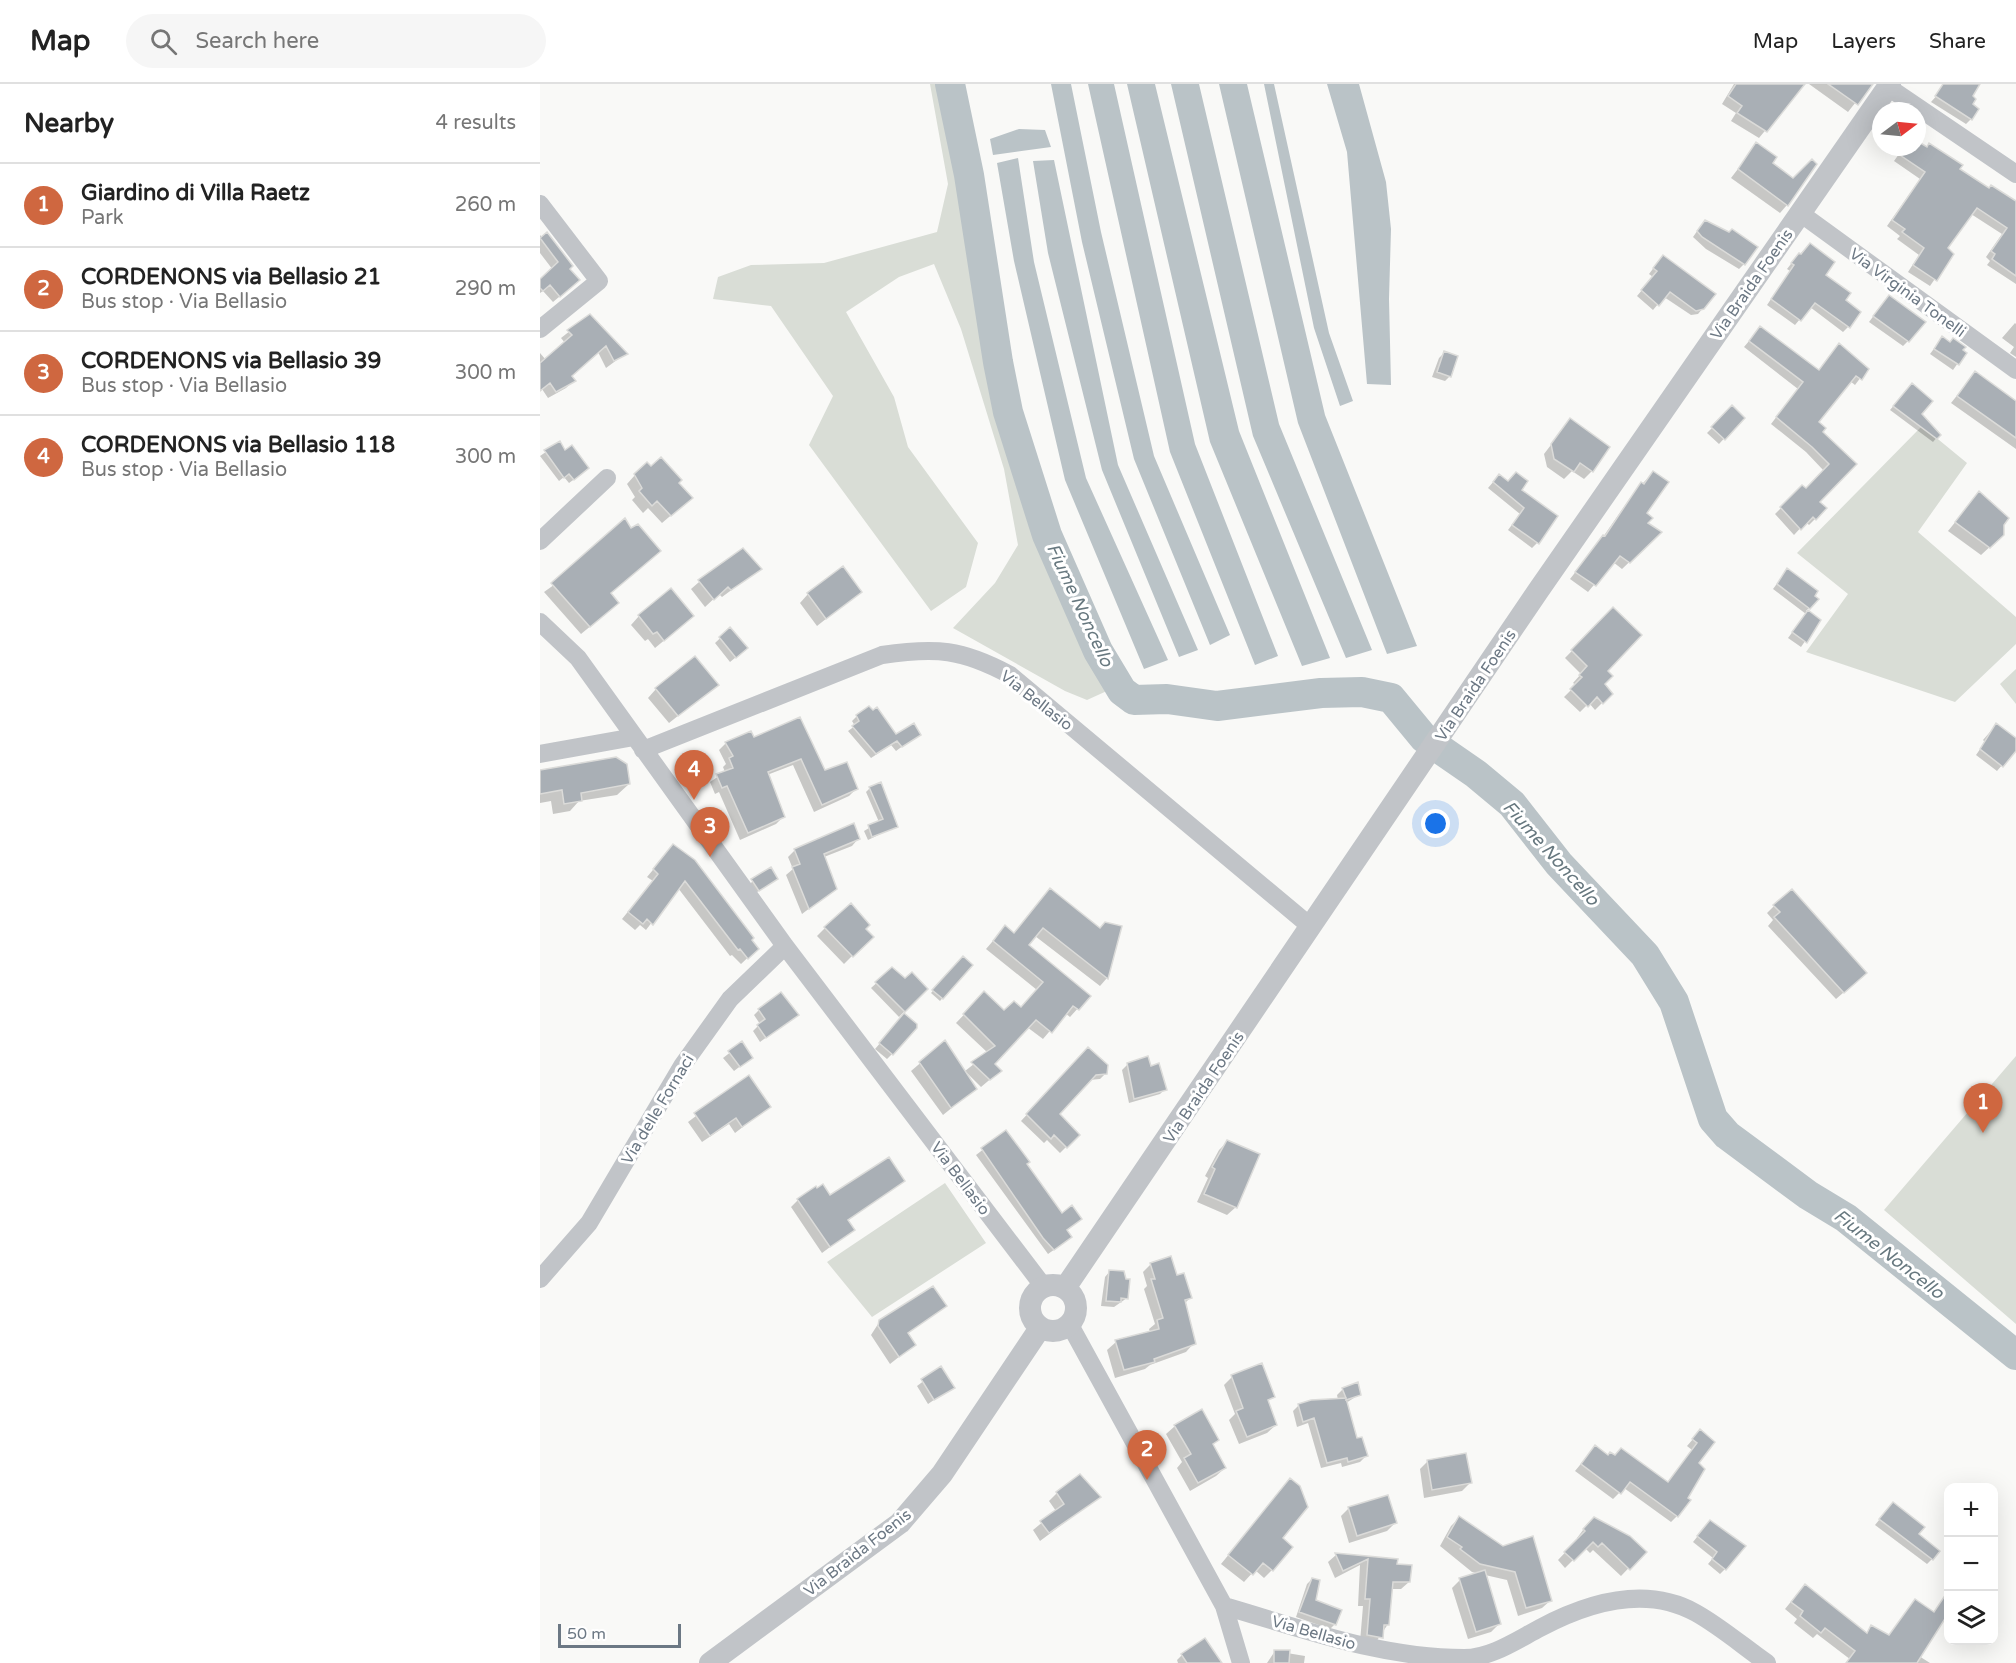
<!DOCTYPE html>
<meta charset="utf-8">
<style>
:root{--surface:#fff;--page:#f6f6f6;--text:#222;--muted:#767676;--line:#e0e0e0;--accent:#cf6740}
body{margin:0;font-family:"Varela Round",sans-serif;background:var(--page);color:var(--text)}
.controls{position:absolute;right:18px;bottom:18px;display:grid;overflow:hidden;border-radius:12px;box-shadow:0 6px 24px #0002}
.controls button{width:54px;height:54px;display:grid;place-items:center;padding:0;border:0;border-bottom:2px solid var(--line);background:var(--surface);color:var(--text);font:30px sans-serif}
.compass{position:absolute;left:1332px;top:18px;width:54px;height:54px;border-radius:50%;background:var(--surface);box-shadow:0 6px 24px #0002;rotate:74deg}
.scale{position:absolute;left:18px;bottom:15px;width:123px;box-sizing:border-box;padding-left:6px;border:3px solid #6c7884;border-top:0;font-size:16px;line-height:21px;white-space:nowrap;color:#6c7884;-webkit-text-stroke:4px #fff;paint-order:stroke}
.you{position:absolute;left:896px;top:740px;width:21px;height:21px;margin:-15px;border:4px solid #fff;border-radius:50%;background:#1a73e8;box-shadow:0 0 0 9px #1a73e833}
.badge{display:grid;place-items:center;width:39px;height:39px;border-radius:50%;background:var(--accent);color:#fff;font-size:20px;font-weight:700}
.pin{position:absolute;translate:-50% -50px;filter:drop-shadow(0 2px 3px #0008)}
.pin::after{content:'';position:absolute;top:32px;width:21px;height:18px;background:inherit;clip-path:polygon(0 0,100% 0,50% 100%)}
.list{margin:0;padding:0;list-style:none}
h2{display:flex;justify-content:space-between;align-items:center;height:78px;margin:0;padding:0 24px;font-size:26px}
h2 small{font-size:20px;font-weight:400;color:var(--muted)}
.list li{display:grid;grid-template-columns:39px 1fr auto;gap:18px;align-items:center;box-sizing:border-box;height:84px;padding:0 24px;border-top:2px solid var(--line)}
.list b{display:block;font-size:22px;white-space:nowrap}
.list p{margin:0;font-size:20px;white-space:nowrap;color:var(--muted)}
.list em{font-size:20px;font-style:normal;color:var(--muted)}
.icon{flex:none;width:33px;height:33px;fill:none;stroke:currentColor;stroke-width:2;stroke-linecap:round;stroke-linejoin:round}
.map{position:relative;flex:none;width:1476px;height:1579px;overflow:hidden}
header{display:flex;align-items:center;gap:36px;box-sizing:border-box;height:84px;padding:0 30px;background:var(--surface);border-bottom:2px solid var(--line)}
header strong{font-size:28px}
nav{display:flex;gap:33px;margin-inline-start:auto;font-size:21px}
.search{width:420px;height:54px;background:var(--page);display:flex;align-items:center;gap:15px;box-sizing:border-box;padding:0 21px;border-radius:33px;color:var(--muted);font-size:22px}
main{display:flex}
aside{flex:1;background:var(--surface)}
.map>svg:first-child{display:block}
</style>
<header>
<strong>Map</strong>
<div class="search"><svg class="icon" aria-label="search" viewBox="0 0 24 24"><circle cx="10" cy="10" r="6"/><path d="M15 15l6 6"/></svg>Search here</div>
<nav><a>Map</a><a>Layers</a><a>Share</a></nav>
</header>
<main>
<aside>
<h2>Nearby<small>4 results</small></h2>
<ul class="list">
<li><span class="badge">1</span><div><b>Giardino di Villa Raetz</b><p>Park</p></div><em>260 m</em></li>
<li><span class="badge">2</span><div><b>CORDENONS via Bellasio 21</b><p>Bus stop · Via Bellasio</p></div><em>290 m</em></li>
<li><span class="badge">3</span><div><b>CORDENONS via Bellasio 39</b><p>Bus stop · Via Bellasio</p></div><em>300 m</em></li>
<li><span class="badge">4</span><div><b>CORDENONS via Bellasio 118</b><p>Bus stop · Via Bellasio</p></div><em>300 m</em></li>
</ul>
</aside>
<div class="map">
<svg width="1476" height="1579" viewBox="0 0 1476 1579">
<rect width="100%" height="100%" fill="#f9f9f7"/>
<!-- green -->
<path fill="#d9ddd6" d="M390,0H410L412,5C435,112 441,222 468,328C491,418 525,510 571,591L569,606L547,616L525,607L413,544L455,499L478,461L464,385L421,245L394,180L359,193L306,228L354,313L368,363L438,459L426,503L391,527L269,361L293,312L231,222L173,215L178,193L211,181L284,179L397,148L408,100Z
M1382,342L1427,379L1378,448L1476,533V560L1415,618L1266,568L1308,510L1257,469Z
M1476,585V620L1460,600Z
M1476,972V1240L1344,1126Z
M405,1099L446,1159L332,1233L287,1178Z"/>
<!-- water -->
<path fill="#bac3c7" d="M511,0H531L561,148L614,372L690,551L670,561L594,375L542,158Z
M548,0H574L655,360L738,572L715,581L630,368Z
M587,0H615L699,347L790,574L762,582L670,358Z
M631,0H659L739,340L832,566L806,574L713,352Z
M679,0H707L785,331L877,562L847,570L758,339Z
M724,0H734L789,249L813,317L800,322L774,244Z
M787,0H819L846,98L851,145L849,215L851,301L827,300L807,68Z
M479,45L505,46L511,63L453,71L450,55Z
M478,74L494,178L546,394L628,576L604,585L525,396L474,177L457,79Z
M514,76L578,381L658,566L639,573L562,386L508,169L493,77Z"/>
<!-- shadow -->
<path fill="#0003" d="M1244,0L1257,8L1219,54L1191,37L1196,29L1182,20L1194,0Z
M1269,0H1330L1308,28Z
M1407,0H1431V35L1426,40L1391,18Z
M1217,60L1231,79L1247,121L1240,129L1191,94Z
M1364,63H1377L1476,119V200L1447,181L1450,177L1446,173L1462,150L1431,130L1406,165L1412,170L1390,202L1368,188L1379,171L1357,155L1360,152L1347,142L1380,95L1354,77Z
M1160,143L1204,180L1199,185L1166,165L1153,153Z
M0,151L28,185L31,203L13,218L3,207L0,209V197L13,186L0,169Z
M1270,160L1284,191L1304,217L1308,243L1303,248L1270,223L1255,241L1227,221L1250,187L1247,185L1254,176Z
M1118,178L1163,224L1158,230L1151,231L1124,213L1113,226L1097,212L1113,193L1109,190Z
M1344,218L1368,257L1363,262L1329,238Z
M49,232L85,270L66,284L58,268L30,292L34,296L26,304L8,314L2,305L0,307V269L6,276L25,259L21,254Z
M1475,239L1476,240V273L1470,269L1474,263L1462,254Z
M1220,244L1278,287L1293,267L1327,285L1315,301L1310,297L1277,339L1281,348L1314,380L1278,418L1285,425L1269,441L1266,438L1254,451L1235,430L1262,403L1266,406L1284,387L1266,368L1231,340L1258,305L1204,263Z
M1402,254L1425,269L1413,286L1390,270Z
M904,269L910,292L905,297L892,293L899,274Z
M1435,289L1476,319V365L1411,319Z
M1368,305L1380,330L1399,351L1393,358L1350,326Z
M1192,324L1203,334L1179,360L1167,349Z
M1030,336L1052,387L1044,395L1032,387L1024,395L1007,383L1004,370Z
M19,359L43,389L29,399L24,393L19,397L0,372Z
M1113,389L1106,439L1120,449L1082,485L1073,478L1048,508L1030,495L1063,453L1095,407Z
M95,391L137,399L142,422L122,439L108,424L103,429L92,416L95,413L87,400Z
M954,397L980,407L997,459L992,464L968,446L980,430L948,404Z
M1439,409L1451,417L1448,420L1454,459L1441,471L1408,447Z
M91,446L69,510V527L41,550L4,508Z
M181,479L220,485L182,513L179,510L165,523L151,505Z
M1247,486L1277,515L1266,527L1279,537L1261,563L1248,554L1266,530L1233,505Z
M320,508L277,542L260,519L268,510Z
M1073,525L1063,600L1071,610L1055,626L1049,619L1040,628L1024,613L1036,601L1033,599L1041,590L1025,574Z
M99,532L144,540L115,564L108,555L105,557L91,541Z
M190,545L201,569L190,578L175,559Z
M177,601L129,639L108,614L116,605Z
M317,632L356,652L379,650L356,667L351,661L331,674L308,647L315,642L312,637Z
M260,635L284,688L316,705L309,712L274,728L253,681L227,691L243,733L236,740L200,756L179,708L175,710L170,698L185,688L183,683L186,680L179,666L186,659L213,655Z
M1456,641L1476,656V665L1457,687L1436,671L1445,658L1443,656Z
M0,687L89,700L77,711L39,717L30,727L13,730L11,717L0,719Z
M330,704L357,742L328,756L324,747L339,738L326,708Z
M318,755L312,762L284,773L295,805L262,830L246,791L253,785L248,773L255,766Z
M133,762L217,865L201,880L192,871L190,872L138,804L106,846L100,841L95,846L82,835L113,797L107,793Z
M230,785L237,795L214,810L208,801Z
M503,814L567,894L560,902L495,852L487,862L549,912L530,933L525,929L503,955L487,943L453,980L460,987L441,1003L425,987L448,969L416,939L437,917L464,928L481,924L497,906L446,865L458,851L473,850Z
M1234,822L1318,896L1296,915L1228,842L1233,836L1227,829Z
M285,844L324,845L331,853L304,880L277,852Z
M423,874L431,881L400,917L391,909Z
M352,885L365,896L386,905L359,933L331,904Z
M219,926L257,931L220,958L213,947L220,940L214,931Z
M360,936L352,970L347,975L335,965Z
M405,958L435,1005L403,1031L371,987Z
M201,960L211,974L194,987L183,974Z
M542,971L566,989L560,995L549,996L518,1030L538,1051L520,1069L507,1056L504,1059L481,1037Z
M588,980L610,984L625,1005L620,1010L589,1019L582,986Z
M208,993L229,1023L195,1049L189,1040L162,1058L148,1038Z
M466,1048L526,1146L525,1158L508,1170L436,1071Z
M687,1058L696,1123L687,1131L657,1118L668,1094L665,1092L679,1066Z
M363,1097L307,1137L313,1146L282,1169L251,1123L258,1116L290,1113Z
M611,1180L636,1193L651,1213L645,1219L654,1259L646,1268L610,1281L605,1285L575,1294L567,1266L576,1258L610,1248L609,1245L615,1240L604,1205L607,1202L603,1188Z
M570,1187L585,1196L587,1214L574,1223L561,1222L565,1193Z
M405,1221L367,1250L374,1261L350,1280L331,1251L340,1237Z
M401,1284L413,1303L388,1320L377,1302Z
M692,1293L733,1313L727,1318L736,1341L727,1349L699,1360L689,1336L695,1330L684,1301Z
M803,1305L820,1310L806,1319L816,1356L826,1372L820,1378L802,1383L801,1379L781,1384L768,1339L757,1343L753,1327L759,1321L798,1316L797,1311Z
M635,1342L678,1356L672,1361L685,1384L676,1392L650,1407L637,1384L642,1378L626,1350Z
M1160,1347L1156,1379L1137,1432L1131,1438L1084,1404L1073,1415L1035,1387L1049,1370L1068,1373L1127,1399L1152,1366L1147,1362Z
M888,1377L930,1399L922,1407L884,1414L880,1385Z
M750,1396L741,1454L732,1486L724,1494L715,1486L704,1498L681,1480Z
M517,1409L559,1413L500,1457L493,1446L516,1427L509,1417Z
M809,1424L855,1439L847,1447L809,1459L801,1432Z
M1348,1425L1377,1450L1392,1475L1387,1480L1335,1441Z
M919,1434L1011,1516L1002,1524L978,1532L967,1496L945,1491L960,1539L951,1548L928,1555L912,1504L920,1496L939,1490L932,1488L900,1462L911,1442Z
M1046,1442L1104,1468L1081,1492L1053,1466L1050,1469L1045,1464L1025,1484L1018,1476L1038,1455L1037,1454Z
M1165,1443L1185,1485L1180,1490L1168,1480L1173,1474L1153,1458Z
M796,1471L856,1476V1481L869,1498L861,1505H850L848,1540L834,1561L820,1558L823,1522H818L820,1481L795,1494L788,1478Z
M772,1495L774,1517L795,1540L790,1545L756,1533L767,1500Z
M1258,1509L1325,1550L1332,1543L1348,1552L1375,1517L1393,1529L1408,1509V1527L1379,1572L1390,1579H1315L1277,1550L1273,1554L1254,1539L1257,1535L1245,1525Z
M665,1556L680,1579H638L637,1576L642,1571Z
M735,1567L765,1572L764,1579H727Z"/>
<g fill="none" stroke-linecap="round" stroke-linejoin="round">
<!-- river -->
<path stroke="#bac3c7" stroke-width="30" d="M410,0L429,91L458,278L468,328L507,451L558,567L582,607L594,616L627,615L677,622L781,609L822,608L851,614L884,654L936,690L972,720L1019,780L1105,871L1134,918L1173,1035L1187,1051L1268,1111L1306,1134L1476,1271"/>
</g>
<!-- building -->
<path fill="#a9afb5" stroke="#dbdbd9" stroke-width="1.5" d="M1196,0H1265L1227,48L1197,29L1202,22L1188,12Z
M1288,0H1333L1318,21Z
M1403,0H1440L1433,12L1436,15L1433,20L1439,25L1432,36L1395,12Z
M1377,57L1387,63L1389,59L1423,81L1420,85L1449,104L1451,101L1476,117V192L1452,175L1455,170L1451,167L1467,144L1437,124L1408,164L1414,170L1397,197L1373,181L1384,164L1362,148L1365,145L1352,136L1385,88L1348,63H1377Z
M1216,58L1237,73L1233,79L1253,94L1272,75L1277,80L1248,122L1198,85Z
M1165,136L1189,148L1192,145L1218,163L1205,181L1162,153L1157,147Z
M7,148L33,182L30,185L40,196L20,213L10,201L3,207L0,204V195L18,178L0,154Z
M1270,159L1295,178L1286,191L1311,209L1306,216L1321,228L1310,244L1275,219L1261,237L1231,215L1254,181L1251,179L1259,169L1261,170Z
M1123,171L1176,210L1164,225L1156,227L1130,208L1119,222L1101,206L1117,187L1113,184Z
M1349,211L1386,238L1369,258L1333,232Z
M50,230L88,270L74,277L66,262L32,292L36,297L16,308L10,299L0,307V279L32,251L27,246Z
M1220,242L1279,286L1299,259L1329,285L1322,296L1316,292L1279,338L1286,344L1283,348L1317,380L1280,418L1287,424L1276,436L1273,433L1261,446L1240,423L1262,401L1266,404L1289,380L1272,363L1236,333L1263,298L1209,257Z
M1402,252L1410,258L1413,254L1426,263L1423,266L1427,269L1419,281L1394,265Z
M904,267L918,272L911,293L897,288Z
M1435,287L1476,317V354L1417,312Z
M1372,299L1393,317L1382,330L1401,351L1397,355L1353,322Z
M1192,321L1205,334L1185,356L1171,343Z
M1030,334L1070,363L1053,388L1040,379L1034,388L1014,375L1011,360Z
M20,357L25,366L32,361L49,384L34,396L29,390L24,394L4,366Z
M121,373L142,396L139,399L153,414L131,432L117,417L112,422L99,407L102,404L94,390L107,378L111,382Z
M1113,387L1129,398L1107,429L1113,434L1108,439L1122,448L1090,479L1080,472L1056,502L1035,488L1063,451L1065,452L1101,398L1104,400Z
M976,388L988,397L982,406L1018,432L999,460L972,441L984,424L953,398L959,390L968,397Z
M1439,407L1469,434L1464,441V451L1450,464L1415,438Z
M85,434L91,444L98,440L121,467L71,509L79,519L50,543L11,499Z
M203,464L222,485L191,506L188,503L174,516L158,496Z
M303,482L322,508L286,535L267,509Z
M1247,484L1278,507L1275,512L1279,515L1270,525L1237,500Z
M131,504L154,532L124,557L117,548L113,550L98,531Z
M1073,523L1102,551L1068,587L1073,592L1065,600L1073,610L1063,620L1057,613L1048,623L1030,605L1042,593L1039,591L1047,582L1031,566Z
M1268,526L1281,536L1267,559L1252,548Z
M190,543L208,564L196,574L179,553Z
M155,572L179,601L138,632L115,604Z
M329,622L333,626L337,623L356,650L374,639L381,651L362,663L357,657L336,670L312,642L319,637L316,631Z
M260,633L285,686L307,678L318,705L282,721L261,675L228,688L245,733L208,749L187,702L182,704L176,690L193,684L189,674L193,672L185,658L211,647L214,653Z
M1456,639L1476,654V667L1463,683L1440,665Z
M76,673L87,680L90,700L41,709L42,717L24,720L22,706L0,710V686Z
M341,698L358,743L332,753L328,741L343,735L329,703Z
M314,739L320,755L284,770L297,805L269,825L252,783L260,780L254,765Z
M133,760L155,776L214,854L212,856L219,865L208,875L200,865L198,866L145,797L113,841L107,835L103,840L88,828L118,790L113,785Z
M231,783L238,795L219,807L211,795Z
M510,804L560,844L565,838L582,842L568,895L503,844L489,861L551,912L539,926L533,922L512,949L496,936L455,980L462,987L450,996L431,978L455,962L423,930L444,907L464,926L474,917L481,923L503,898L453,857L465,841L474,849Z
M1252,805L1327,889L1304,909L1234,833L1240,828L1233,821Z
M311,819L330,841L326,845L334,853L313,873L284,843Z
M423,872L433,881L403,915L392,906Z
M352,883L365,894L372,888L388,905L365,928L335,898Z
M241,908L259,931L226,954L217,941L225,935L218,925Z
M364,929L377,940V944L353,971L339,959Z
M405,956L437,1005L411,1024L379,978Z
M202,957L213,974L200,983L188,967Z
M548,963L568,981L567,990L556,991L520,1030L540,1051L527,1064L514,1051L511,1055L486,1030Z
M608,972L611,982L619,979L627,1006L594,1015L587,979Z
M209,991L231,1023L202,1043L196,1034L170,1052L154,1029Z
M466,1046L490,1078L487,1080L522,1129L532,1121L542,1135L527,1146L532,1153L514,1166L503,1154L441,1064Z
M687,1056L720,1070L697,1124L664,1110L675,1085L672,1083Z
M349,1073L365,1097L308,1136L315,1146L290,1163L257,1115L276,1102L277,1104L283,1100L290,1111Z
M631,1172L637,1191L644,1189L652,1214L645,1216L656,1260L614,1275L615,1278L584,1286L575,1256L619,1245L617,1236L623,1234L611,1195H615L610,1179Z
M569,1186L584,1187L586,1195H590L588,1215L581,1214V1218L566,1217Z
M393,1202L407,1222L368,1249L376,1261L359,1273L338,1242L339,1236Z
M722,1279L735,1313L728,1316L737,1341L707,1353L696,1327L703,1324L691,1291Z
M401,1282L415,1304L394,1316L381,1295Z
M818,1298L821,1311L806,1316V1314L817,1354L822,1353L828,1372L808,1378L807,1374L787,1379L774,1334L763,1338L758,1320L771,1316L806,1314L802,1304Z
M662,1325L679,1356L673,1360L686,1384L658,1399L644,1374L651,1370L634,1341Z
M1160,1345L1175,1358L1159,1379L1165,1385L1148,1414L1151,1416L1138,1433L1090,1398L1081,1410L1041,1380L1055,1361L1068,1371L1070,1368L1075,1371L1081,1364L1128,1398L1157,1359L1152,1355Z
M926,1369L932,1399L892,1406L887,1376Z
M540,1390L561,1413L509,1449L500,1437L524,1420L516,1408Z
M750,1394L760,1402L768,1423L743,1454L753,1463L733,1487L723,1479L713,1491L688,1471Z
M848,1411L857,1439L817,1452L808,1423Z
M1353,1418L1385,1443L1379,1450L1400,1467L1393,1476L1339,1435Z
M919,1432L963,1462L993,1452L1012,1517L986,1524L975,1488L940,1480L920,1465L922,1463L907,1453Z
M1054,1433L1090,1452L1107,1468L1090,1486L1062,1459L1058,1463L1053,1458L1034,1477L1024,1468L1045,1447L1043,1445Z
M1170,1436L1206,1462L1186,1486L1172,1475L1177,1468L1157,1452Z
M795,1469L858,1475L857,1480L872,1481L870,1498H853L849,1541H844L843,1554L827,1551L830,1515H825L828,1475L803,1487Z
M945,1486L961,1540L936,1548L919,1494Z
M772,1494L780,1496L776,1516L802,1526L796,1541L759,1528Z
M1265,1500L1327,1549L1331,1541L1349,1551L1375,1515L1394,1528L1408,1507V1530L1377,1579H1306L1315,1567L1285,1544L1281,1549L1260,1532L1263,1527L1251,1518Z
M665,1554L682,1579H647L641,1570Z
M734,1566H750L749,1579H734Z"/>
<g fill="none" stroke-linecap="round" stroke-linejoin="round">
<!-- minor -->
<path stroke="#c1c4c8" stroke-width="18" d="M1348,3L1476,90
M0,120L59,197L0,245
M1260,129L1476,286
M0,457L67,394
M0,538L38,574L245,862L504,1203
M103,666L342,571C396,563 422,565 470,591L770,842
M0,670L94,653
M0,1195L49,1139L142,982L190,915L245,862
M530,1241L684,1522L701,1579
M684,1522C763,1545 841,1574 924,1574C951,1574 977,1556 1000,1544C1047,1519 1106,1501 1156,1529C1181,1543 1204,1563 1227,1579"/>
<!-- tertiary -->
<path stroke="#c1c4c8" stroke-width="22" d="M490 1224a23 23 0 1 1 46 0a23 23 0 1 1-46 0Z
M525,1204L998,507L1350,0
M170,1579L360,1439L402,1390L500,1244"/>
</g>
<g text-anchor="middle" stroke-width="6" stroke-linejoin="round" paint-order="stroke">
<!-- street labels -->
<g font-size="16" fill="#6c7884" stroke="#fff">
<text transform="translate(1211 200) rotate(-55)" y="6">Via Braida Foenis</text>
<text transform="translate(1368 208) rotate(36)" y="6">Via Virginia Tonelli</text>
<text transform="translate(935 601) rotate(-56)" y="6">Via Braida Foenis</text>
<text transform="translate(497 616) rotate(38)" y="6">Via Bellasio</text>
<text transform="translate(663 1003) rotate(-56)" y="6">Via Braida Foenis</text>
<text transform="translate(117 1025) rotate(-59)" y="6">Via delle Fornaci</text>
<text transform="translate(421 1094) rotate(53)" y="6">Via Bellasio</text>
<text transform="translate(317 1468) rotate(-38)" y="6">Via Braida Foenis</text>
<text transform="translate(774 1548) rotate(16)" y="6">Via Bellasio</text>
</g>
<!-- water labels -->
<g font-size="18" font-style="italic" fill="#67787f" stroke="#fff">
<text transform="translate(540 521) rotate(65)" y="6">Fiume Noncello</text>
<text transform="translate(1011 769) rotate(48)" y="6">Fiume Noncello</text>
<text transform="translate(1349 1170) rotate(38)" y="6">Fiume Noncello</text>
</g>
</g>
</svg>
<div class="controls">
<button>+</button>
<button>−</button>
<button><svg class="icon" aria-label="layers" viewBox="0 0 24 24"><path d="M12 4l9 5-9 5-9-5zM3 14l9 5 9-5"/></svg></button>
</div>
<svg class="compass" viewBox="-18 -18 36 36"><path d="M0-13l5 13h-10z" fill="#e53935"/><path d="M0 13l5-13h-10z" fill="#767676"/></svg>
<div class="scale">50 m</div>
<div class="you"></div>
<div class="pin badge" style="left:1443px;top:1049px">1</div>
<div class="pin badge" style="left:607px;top:1396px">2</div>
<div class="pin badge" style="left:170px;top:773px">3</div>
<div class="pin badge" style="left:154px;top:716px">4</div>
</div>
</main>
